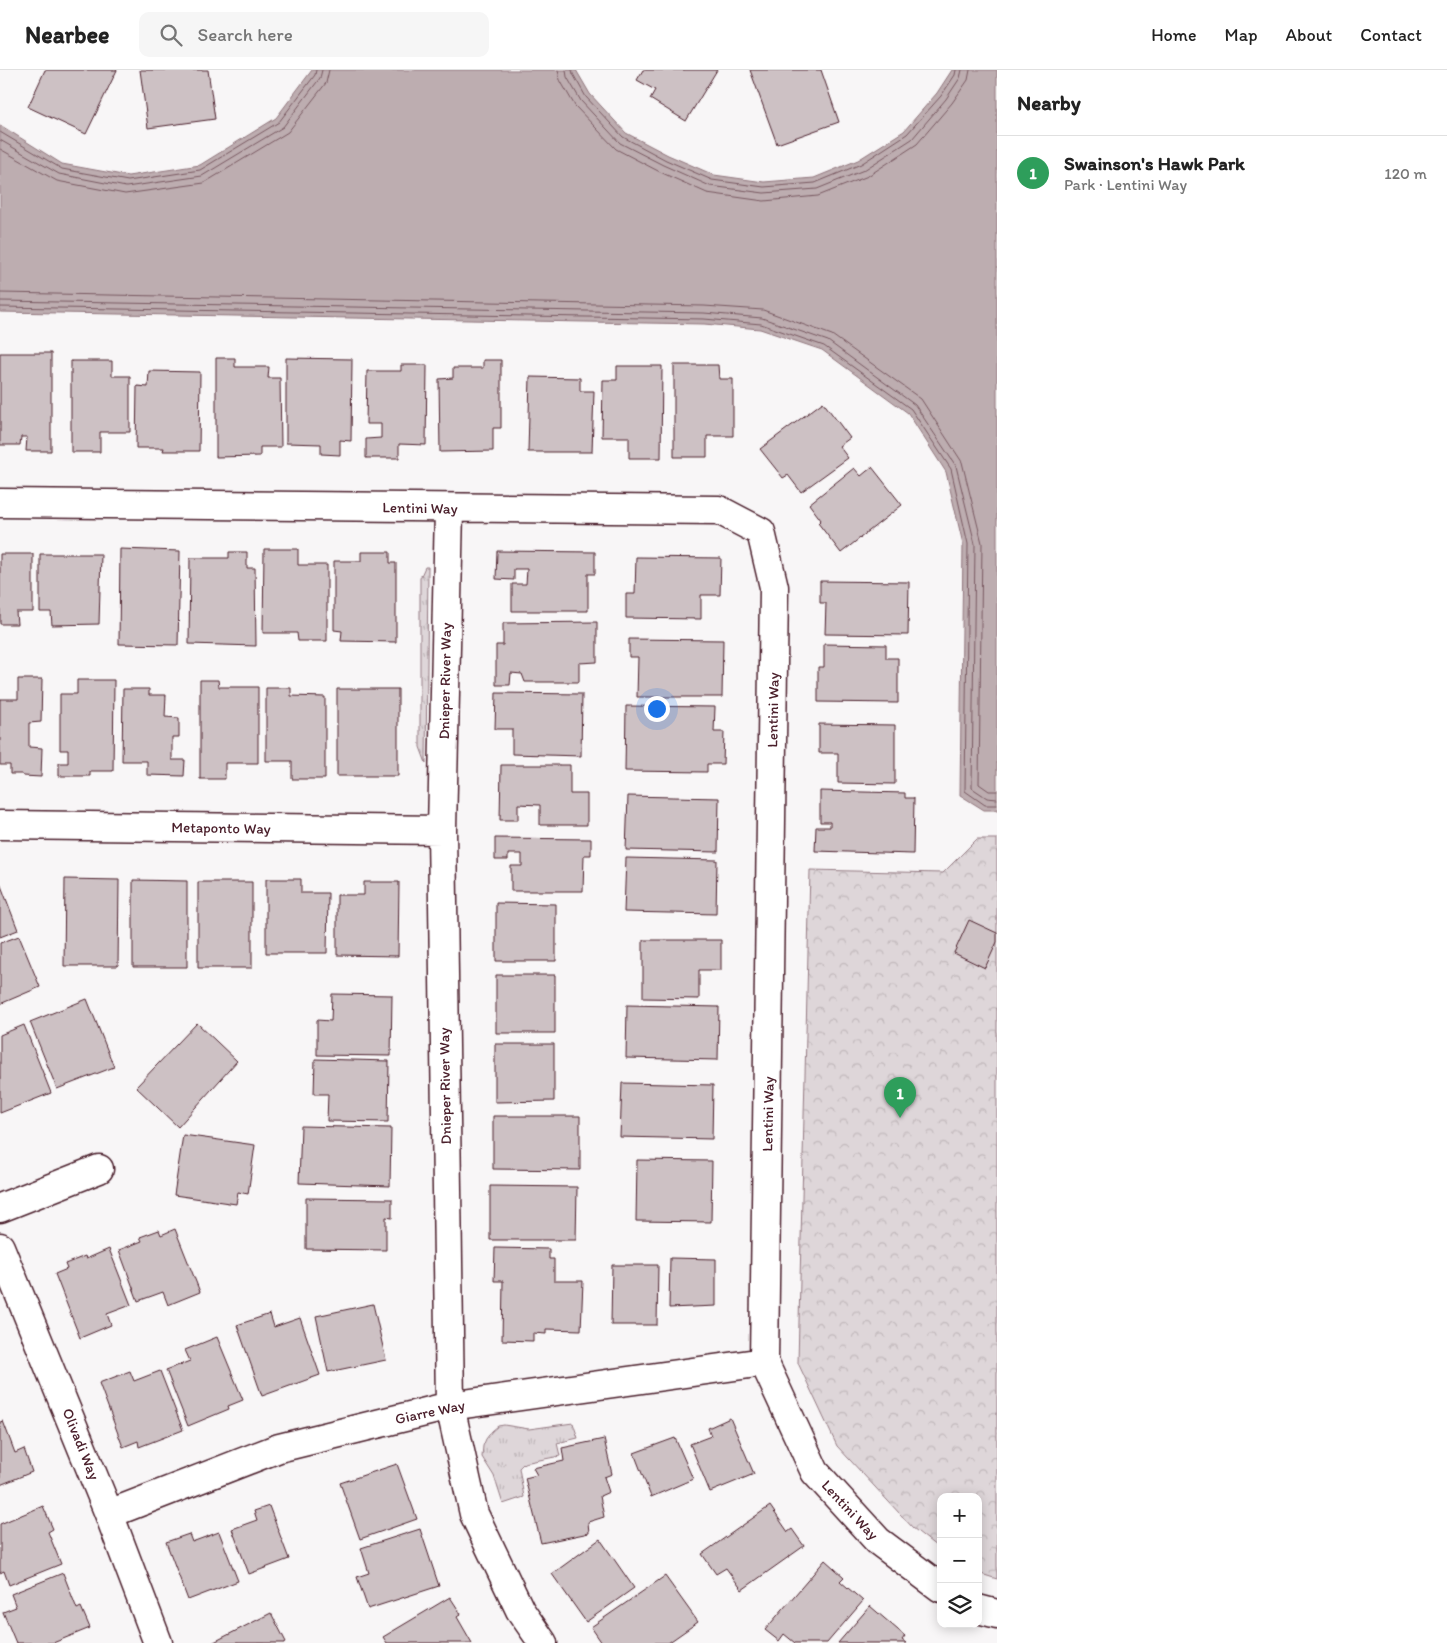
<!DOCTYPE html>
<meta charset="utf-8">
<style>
:root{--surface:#fff;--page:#f6f6f6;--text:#222;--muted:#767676;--line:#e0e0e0;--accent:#1f6fb2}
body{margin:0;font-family:Itim,sans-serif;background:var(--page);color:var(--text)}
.controls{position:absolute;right:15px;bottom:15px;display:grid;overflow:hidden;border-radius:10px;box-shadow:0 2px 12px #0003}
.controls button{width:45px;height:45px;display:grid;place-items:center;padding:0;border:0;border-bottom:1px solid var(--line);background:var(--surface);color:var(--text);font:25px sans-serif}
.you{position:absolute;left:656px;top:638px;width:18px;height:18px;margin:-12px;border:4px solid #fff;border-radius:50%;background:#1a73e8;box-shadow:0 0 0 8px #1a73e833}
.badge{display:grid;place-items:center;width:32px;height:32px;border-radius:50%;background:var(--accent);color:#fff;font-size:16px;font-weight:700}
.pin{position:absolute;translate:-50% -41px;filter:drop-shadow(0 1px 2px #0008)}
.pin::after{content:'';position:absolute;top:26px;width:18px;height:15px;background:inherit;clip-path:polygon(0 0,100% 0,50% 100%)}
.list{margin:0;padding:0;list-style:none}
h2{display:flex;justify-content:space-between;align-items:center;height:65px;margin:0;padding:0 20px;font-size:21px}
h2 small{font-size:16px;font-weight:400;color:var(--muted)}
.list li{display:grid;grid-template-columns:32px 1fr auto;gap:15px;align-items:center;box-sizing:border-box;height:75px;padding:0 20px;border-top:1px solid var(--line)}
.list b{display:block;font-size:19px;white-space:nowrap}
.list p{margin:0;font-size:16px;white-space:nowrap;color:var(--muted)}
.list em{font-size:16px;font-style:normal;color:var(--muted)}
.icon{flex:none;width:28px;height:28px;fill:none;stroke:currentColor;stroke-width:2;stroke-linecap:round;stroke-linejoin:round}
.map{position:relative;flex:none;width:997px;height:1573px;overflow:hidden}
header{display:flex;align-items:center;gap:30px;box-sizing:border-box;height:70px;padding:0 25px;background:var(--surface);border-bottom:1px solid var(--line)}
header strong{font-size:24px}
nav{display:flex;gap:28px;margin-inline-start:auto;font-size:18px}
.search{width:350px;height:45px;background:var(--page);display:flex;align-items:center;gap:12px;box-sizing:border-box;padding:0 18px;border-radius:10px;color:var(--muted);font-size:19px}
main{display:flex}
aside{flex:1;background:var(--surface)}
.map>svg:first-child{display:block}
</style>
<header>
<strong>Nearbee</strong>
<div class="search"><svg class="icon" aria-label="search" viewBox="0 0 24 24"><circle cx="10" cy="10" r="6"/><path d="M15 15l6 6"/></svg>Search here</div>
<nav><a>Home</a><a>Map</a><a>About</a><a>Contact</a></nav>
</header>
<main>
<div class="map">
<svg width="997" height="1573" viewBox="0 0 997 1573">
<defs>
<pattern id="grass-tufts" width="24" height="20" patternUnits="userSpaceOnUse" patternTransform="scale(1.25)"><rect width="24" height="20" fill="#ded6d9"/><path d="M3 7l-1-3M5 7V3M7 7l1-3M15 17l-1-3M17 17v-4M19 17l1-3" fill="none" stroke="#c0b7ba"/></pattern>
<pattern id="park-crowns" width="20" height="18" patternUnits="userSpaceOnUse" patternTransform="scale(1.25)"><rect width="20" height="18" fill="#ded6d9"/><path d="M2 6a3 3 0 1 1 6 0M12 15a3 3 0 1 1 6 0" fill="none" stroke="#c0b7ba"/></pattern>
</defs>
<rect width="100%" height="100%" fill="#f8f6f7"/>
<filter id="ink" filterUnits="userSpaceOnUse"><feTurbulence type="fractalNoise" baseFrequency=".02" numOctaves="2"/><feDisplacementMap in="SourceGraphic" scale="10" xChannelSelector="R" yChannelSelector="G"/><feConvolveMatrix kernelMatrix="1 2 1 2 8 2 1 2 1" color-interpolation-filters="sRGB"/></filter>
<g filter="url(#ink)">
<!-- grass -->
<path fill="url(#grass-tufts)" stroke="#947a82" d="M425,497H428L426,693L420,677V508Z
M573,1353L578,1368L557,1373L560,1386L524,1393L519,1398L524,1427L503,1434L494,1406L482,1387L483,1376L486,1369L492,1361L498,1356L504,1355L529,1359Z"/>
<!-- park -->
<path fill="url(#park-crowns)" stroke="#947a82" d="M977,769H997V1509L978,1503V1427H941V1480L913,1458L837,1376L798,1293L810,800L943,803Z"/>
<!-- water -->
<path fill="#bdadb0" stroke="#8f747b" d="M312,0H576L590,24L626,63L668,85L714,105L764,112L814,108L858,90L904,61L937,23L952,0H997V740H984L960,725L963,474L946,402L908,343L822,280L760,259L704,254L0,242V55L62,94L128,106L200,95L276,48Z"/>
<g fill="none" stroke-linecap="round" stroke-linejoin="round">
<!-- shore -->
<path stroke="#785860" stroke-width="1" d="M558,0L560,10L575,36L616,79L660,102L707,123L764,131L818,126L868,106L917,74L952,33L968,10L970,0
M566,0L567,7L581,31L620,73L663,95L710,116L764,123L817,119L864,100L912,69L946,29L960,8L962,0
M572,0L573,4L586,27L623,67L666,90L712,110L764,117L815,113L861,94L907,64L941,26L955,5L956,0
M0,62L62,99L128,111L200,100L279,52L315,5L316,0
M0,70L59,104L126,117L202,106L283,57L320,8L322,0
M0,79L57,111L125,124L204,113L288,62L326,13L329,0
M0,223L704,236L763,240L832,265L921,329L962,392L982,473L979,714L989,721H997
M0,231L704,243L762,248L828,271L915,335L956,396L975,474L972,718L987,728L997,729
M0,237L704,249L761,254L824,276L911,339L951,399L968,474L965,721L985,735H997"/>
</g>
<!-- building -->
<path fill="#cdc1c4" stroke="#4a1f2b" d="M45,0H117L86,64L28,37Z
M140,0H208L215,49L148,58Z
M643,0H717L686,51L650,29L655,20L637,10Z
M750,0H821L839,52L777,74Z
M0,283H51V381H26L27,367H21L20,375H0Z
M216,288H235V297H269L268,308H280L281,377H260V386L216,387Z
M286,288L352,289L351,371L340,370V385L321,384V374L286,373Z
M483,290H501V358H493V381L440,382L439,309L453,308V298H483Z
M71,291H112V306H130V362H100V382H71Z
M401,295H427L426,375L399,374V388H366V369L381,368V354H366L367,301H401Z
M674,295H718L719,309H733V366H707V387H674Z
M617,296H662L661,388H629V367H602L603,310H617Z
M149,301L200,302L199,381H163L164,378H136L137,316L148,317Z
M530,307L580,308V321H594L592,382H528Z
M823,332L850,368L839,376L848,388L801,422L788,405L783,408L760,379Z
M872,397L902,435L841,483L818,453L821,450L809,434L854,398L861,406Z
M120,479L180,481L178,575L119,574Z
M264,479H298V495H327V571H298L297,563H263Z
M497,481L595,482V504H588V541H512V514H526L527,499H514V510L496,509Z
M229,482H247V498H255L256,576L189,574L190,488H229Z
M361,482H390V493H396V572L341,571L342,561L334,560V491H361Z
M0,484H33V542H16L17,554H0Z
M40,484H101L99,554L52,555L51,542H40Z
M636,487L721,488L720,525H701V549L626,548V524H635Z
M820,511L909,512L908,565L825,564L826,533H820Z
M597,552V592L579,593V612H525L522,604L511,603L510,615H496V575H503V553Z
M629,569L723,570L722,627H637L638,587H629Z
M824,574L886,575V588H898V633L818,632V597H824Z
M18,609H42L41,652L29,653V677L42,678L41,707L23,706L22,704H10V695H0V629H18Z
M77,610H114L113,701H90V706H59V693H68V680H60V624H77Z
M200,610H218L219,617H258V693H225V709H200Z
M266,618H291V626L325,627V709H292V691H266Z
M123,619H149V625H166L165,647L179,648V667H172V690H185L184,706L147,705V691H122Z
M337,619H398V706H337Z
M496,623L582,624L581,686L512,684V659H495Z
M626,636L715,637L714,662H724L723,694H707V702L625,701Z
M819,654L895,655V714L838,713V683H819Z
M501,695H570V724H587V755H540V735L518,734V750H500Z
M820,721L905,723V728H914L913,784L815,781L816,757H830V752H820Z
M628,726L719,728L718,782L626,780Z
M495,768L591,769V785H584L583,821H511V796H522V784H508V790H495Z
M626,788L717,790L716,844L624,842Z
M65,809L119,810L118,896H64Z
M266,809H301V823H328L327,883H266Z
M133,810L187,811V897H133Z
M198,812H252V898H198Z
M364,812H399L398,886L337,885V825H364Z
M0,813L18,860L0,867Z
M496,833L556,834V891H496Z
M969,850L997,863V872L985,898L954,883Z
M19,866L40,917L0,934V873Z
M643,870H721V900H699V929L643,928Z
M496,905H555V963H496Z
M332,924L392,925L391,986L317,985V950L331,951Z
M87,929L114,997L57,1019L30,952Z
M627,935L719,937L718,990L626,988Z
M197,953L237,991L178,1057L136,1017Z
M24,955L51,1023L0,1043V965Z
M495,974H554V1031L495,1032Z
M315,989L389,991L388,1052L327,1051L328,1024H314Z
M622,1013L713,1015L712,1069L620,1067Z
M493,1046H580V1100L493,1099Z
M301,1056L391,1058L390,1116L299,1113Z
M183,1065L255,1075L248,1124L238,1122L236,1134L174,1125Z
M637,1090L712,1091L711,1152L636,1151Z
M490,1116L577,1117L576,1170H490Z
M306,1128L392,1129V1148L386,1147V1180L306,1179Z
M175,1159L200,1222L168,1235L163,1222L138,1231L119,1180L142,1171L140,1167L159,1160L161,1165Z
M495,1178L549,1179V1189H554V1211H583L581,1260L546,1259V1264L533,1263V1271L502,1270L503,1211H494Z
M109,1179L131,1235L107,1244L111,1255L80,1268L55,1204L67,1199L65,1194L85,1186L86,1189Z
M670,1188L716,1189V1236L669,1238Z
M612,1195H658L657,1255H611Z
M373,1234L386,1290L328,1302L316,1246Z
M270,1244L274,1257L300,1248L320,1305L262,1326L237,1255Z
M217,1267L243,1330L228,1336L229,1339L188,1356L166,1300L190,1291L185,1280Z
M130,1301L134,1311L160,1301L183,1360L139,1377L138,1371L123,1377L99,1313Z
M730,1348L754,1404L710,1422L690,1374L711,1366L708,1358Z
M3,1351L15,1383L24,1379L32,1402L0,1415V1352Z
M675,1368L693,1409L651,1427L634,1383Z
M604,1369L612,1404L604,1407L609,1422L600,1426L604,1447L588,1452L589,1463L541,1473L525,1408L537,1405L533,1398L564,1391L562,1378Z
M397,1394L417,1449L360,1469L340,1413Z
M43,1436L53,1459L48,1462L61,1494L9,1515L4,1501L0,1503V1454Z
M269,1436L289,1489L249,1504L232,1459L257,1450L254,1441Z
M770,1436L788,1462L792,1459L804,1476L742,1520L726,1498L716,1504L702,1484Z
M420,1459L439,1516L368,1539L357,1507L369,1503L361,1478Z
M219,1462L238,1511L188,1530L166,1472L189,1464L192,1472Z
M600,1469L634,1518L586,1552L552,1504Z
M825,1490L844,1507L840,1511L863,1531L827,1573H795L784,1564L779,1571L765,1560Z
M63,1503L77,1539L81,1537L90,1558L53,1573H16L3,1542L16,1537L11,1524Z
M665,1506L698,1552L668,1573H602L591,1557Z
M450,1527L461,1544L457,1547L472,1573H387L383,1567Z
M870,1536L905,1566L902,1570L906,1573H838Z
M271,1543L286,1572L284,1573H212Z"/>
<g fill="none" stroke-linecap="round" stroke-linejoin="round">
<defs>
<path id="minor" d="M0,433L719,440L761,462L774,517L764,1292L815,1402L878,1471L941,1518
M449,439L442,760L450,1336L474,1444L520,1540L543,1573
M0,755L442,760
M0,1138L99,1099
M0,1177L109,1444L158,1573
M109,1444L279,1378L450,1336L764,1292
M978,1539L997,1544"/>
</defs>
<!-- minor casing -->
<use href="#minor" stroke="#4a1f2b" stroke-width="31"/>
<!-- minor -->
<use href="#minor" stroke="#fff" stroke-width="28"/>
</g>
</g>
<g text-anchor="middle" stroke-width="5" stroke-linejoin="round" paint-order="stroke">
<!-- street labels -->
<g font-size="15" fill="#4a1f2b" stroke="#fff">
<text transform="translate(420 438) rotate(1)" y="5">Lentini Way</text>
<text transform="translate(445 611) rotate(-89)" y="5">Dnieper River Way</text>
<text transform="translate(773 640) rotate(-89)" y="5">Lentini Way</text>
<text transform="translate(221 758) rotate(1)" y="5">Metaponto Way</text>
<text transform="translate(445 1016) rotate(-91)" y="5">Dnieper River Way</text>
<text transform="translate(768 1044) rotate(-89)" y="5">Lentini Way</text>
<text transform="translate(430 1342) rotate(-12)" y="5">Giarre Way</text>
<text transform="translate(81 1374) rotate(68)" y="5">Olivadi Way</text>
<text transform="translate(850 1440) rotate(47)" y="5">Lentini Way</text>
</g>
</g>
</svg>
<div class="controls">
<button>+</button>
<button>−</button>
<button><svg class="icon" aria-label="layers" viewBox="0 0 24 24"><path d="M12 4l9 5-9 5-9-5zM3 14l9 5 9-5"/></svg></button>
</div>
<div class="you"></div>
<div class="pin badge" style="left:900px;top:1048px;background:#2e9e5b">1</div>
</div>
<aside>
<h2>Nearby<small></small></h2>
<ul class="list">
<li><span class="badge" style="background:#2e9e5b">1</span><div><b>Swainson's Hawk Park</b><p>Park · Lentini Way</p></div><em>120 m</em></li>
</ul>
</aside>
</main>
